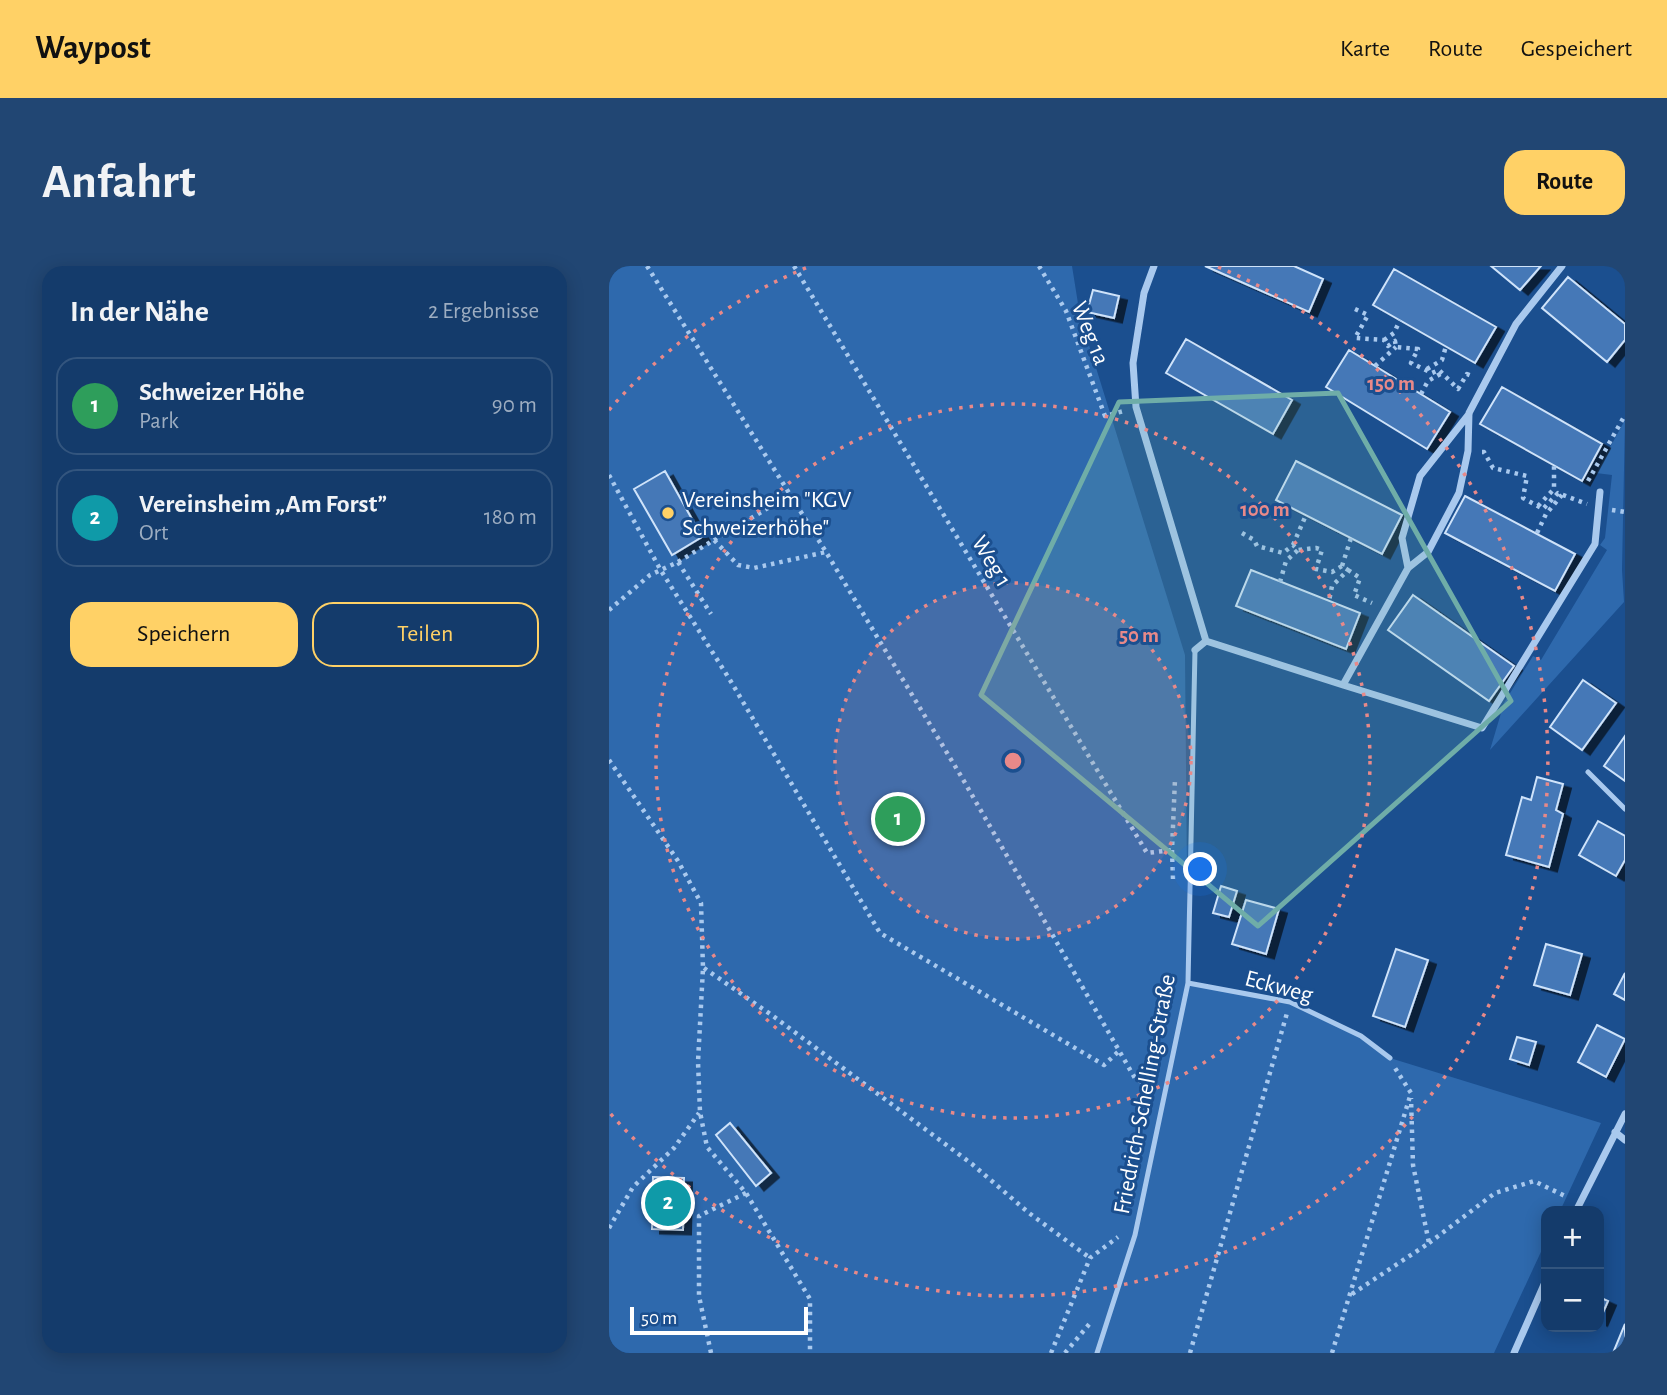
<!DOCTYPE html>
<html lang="de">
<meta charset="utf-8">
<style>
:root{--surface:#143b6b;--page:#214673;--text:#f1f3f6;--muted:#9dadc1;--line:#33557e;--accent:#ffd166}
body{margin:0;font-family:"Alegreya Sans",sans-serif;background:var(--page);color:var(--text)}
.controls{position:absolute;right:21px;bottom:21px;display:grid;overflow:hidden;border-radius:14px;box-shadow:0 4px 18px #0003}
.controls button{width:63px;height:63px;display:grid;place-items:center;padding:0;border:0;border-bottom:2px solid var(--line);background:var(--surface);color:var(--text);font:35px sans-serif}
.scale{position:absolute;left:21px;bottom:18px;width:178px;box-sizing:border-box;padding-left:7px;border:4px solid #fff;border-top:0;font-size:19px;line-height:24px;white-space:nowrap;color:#fff;-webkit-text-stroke:5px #1b4f8f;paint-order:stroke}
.you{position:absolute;left:592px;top:604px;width:24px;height:24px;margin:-18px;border:5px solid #fff;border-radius:50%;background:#1a73e8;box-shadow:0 0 0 10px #1a73e833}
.badge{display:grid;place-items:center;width:46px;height:46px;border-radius:50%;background:var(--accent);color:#fff;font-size:23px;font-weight:700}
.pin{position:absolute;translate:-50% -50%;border:4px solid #fff;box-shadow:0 2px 7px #0006}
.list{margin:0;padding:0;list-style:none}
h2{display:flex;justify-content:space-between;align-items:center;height:91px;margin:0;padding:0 28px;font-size:30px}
h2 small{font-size:23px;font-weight:400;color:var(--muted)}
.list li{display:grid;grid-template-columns:46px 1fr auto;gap:21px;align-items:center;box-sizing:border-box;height:98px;margin:0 14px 14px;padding:0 14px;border:2px solid var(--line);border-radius:21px}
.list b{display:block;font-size:26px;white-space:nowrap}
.list p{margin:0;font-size:23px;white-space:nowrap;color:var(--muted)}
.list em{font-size:23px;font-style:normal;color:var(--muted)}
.actions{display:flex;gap:14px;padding:21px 28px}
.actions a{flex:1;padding:16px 0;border:2px solid var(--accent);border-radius:21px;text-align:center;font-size:24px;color:var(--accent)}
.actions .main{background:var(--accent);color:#111}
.map{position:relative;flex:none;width:1016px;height:1087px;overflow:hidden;border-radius:21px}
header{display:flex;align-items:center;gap:42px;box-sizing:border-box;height:98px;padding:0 35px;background:var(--accent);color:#111}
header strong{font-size:33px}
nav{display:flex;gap:38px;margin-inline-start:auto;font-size:24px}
.intro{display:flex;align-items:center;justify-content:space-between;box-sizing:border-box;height:168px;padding:0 42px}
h1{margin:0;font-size:49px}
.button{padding:18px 32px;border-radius:21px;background:var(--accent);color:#111;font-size:24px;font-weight:700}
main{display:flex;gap:42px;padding:0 42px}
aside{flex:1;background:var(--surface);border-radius:21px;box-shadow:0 4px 18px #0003}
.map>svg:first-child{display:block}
</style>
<header>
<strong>Waypost</strong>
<nav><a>Karte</a><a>Route</a><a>Gespeichert</a></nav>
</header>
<div class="intro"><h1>Anfahrt</h1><a class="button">Route</a></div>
<main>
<aside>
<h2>In der Nähe<small>2 Ergebnisse</small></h2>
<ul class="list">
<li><span class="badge" style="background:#2e9e5b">1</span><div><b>Schweizer Höhe</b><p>Park</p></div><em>90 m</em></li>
<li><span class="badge" style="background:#0f9aa8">2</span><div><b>Vereinsheim „Am Forst”</b><p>Ort</p></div><em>180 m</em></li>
</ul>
<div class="actions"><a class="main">Speichern</a><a>Teilen</a></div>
</aside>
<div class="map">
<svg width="1016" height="1087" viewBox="0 0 1016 1087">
<defs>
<filter id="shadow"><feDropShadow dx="8" dy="4.5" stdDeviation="0" flood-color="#0009"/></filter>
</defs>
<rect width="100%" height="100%" fill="#1b4f8f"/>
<!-- green -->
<path fill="#2e69ad" d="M0,0H463L471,50L576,389L579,717L681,736L752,770L781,792L992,857L951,945H937V975L885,1087H0Z
M1016,154L1013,304L1015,336L881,484L895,437L924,390L932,394L998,284L991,279L996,272L1003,209L987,207Z"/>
<!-- building -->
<path fill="#4478b7" stroke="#cfe3fa" stroke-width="2" filter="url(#shadow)" d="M596,0H685L714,13L700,46Z
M882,0H932L911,24Z
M785,3L887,61L866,97L764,39Z
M959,11L1016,58V74L998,96L933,42Z
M484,24L510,30L505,52L478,46Z
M577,73L683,134L664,168L557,107Z
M740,84L841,146L818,183L717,121Z
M893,121L993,178L973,215L871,158Z
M687,195L793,249L773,288L667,234Z
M56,205L93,271L63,289L25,223Z
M856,230L966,288L946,325L836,267Z
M642,304L751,347L737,383L627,340Z
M804,329L905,400L880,435L779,364Z
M974,414L1007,437L973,484L941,461Z
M1016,470V515L995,500Z
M928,511L954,518L947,544L954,548L940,601L897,589L913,531L922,534Z
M989,555L1016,570V594L1007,610L970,589Z
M612,620L628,625L620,651L604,647Z
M637,634L670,643L657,688L623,678Z
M937,678L973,688L961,729L925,719Z
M787,683L819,694L796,761L764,750Z
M1016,707V734L1005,728Z
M988,759L1016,773L997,811L969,796Z
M908,771L927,776L920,799L901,793Z
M121,857L162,907L147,920L107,869Z
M44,911L75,912L74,964L43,963Z
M990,1031L999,1035L990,1056Z
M1016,1058V1087H1004Z"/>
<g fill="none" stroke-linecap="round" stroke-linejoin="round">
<!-- path -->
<path stroke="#a9c9ee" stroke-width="4.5" stroke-dasharray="3.5 5" stroke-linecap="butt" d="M38,0L217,286L352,510L527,814L545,818
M185,0L538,587L563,584
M430,0L457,45L496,150L515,145
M746,43L759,49L746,72L775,74L779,80L786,75L787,81L809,83L802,97L823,107L830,104L849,123L858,108L863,110
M775,74L785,67L791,54
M766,100L787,81
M818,103L833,94L837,80
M812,128L819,115L833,107
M873,186H875L884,202L918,210L914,232L934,243L949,227L978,238
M0,209L51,303L121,414L271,667L495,799L510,785
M979,215L1016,149
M929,240L945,223V200
M1003,244L1016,246
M633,267L645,274L648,280L674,287L684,279L689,284L707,282L713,284L707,303L723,306L733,300L739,304L723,320L720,335
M928,267L937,248L953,229
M105,274L181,229
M684,279L697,249
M69,296L105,274L129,299L145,302L217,286
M733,300L742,272
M739,304L751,312L745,329L763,337
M671,316L677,295L689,284
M0,344L41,309L69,296L102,348
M0,494L69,595L92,637L94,702L89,796L91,846L98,881L137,927L201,1033V1087
M564,613L563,584L566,513
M95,702L164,750L363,898L420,947L481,992
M0,962L24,921L65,882L90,847
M820,977L886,927L925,915L958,931
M743,1028L820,977L804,899L802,832
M102,1087L90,1030V950L137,927
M442,1087L481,992L509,971
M456,1087L482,1056
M581,1087L678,747
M723,1087L802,827L786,802"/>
<!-- lane -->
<path stroke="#a9c9ee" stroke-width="5" d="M979,506L1016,543
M579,717L681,736L752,770L781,792
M488,1087L526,969L579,717L586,384"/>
<!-- street -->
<path stroke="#a9c9ee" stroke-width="7" d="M545,0L535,27L524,97L527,141L597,375L586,384
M799,302L793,272L811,210L860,148
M597,375L734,419L799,302L819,286L850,227L859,185L860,147L907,58L953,0
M734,419L873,462L986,278L991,226
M1006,866L1016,874
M967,945L1016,848
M905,1087L937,1014"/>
</g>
<!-- marked area -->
<path fill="#6fada8" fill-opacity="0.2" stroke="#6fada8" stroke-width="5" stroke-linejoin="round" d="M729,127L902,435L649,660L372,429L510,136Z"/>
<!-- distance rings -->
<circle cx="404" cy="495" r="178" fill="#e88989" fill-opacity=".12"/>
<g fill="none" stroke="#e88989" stroke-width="3.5" stroke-dasharray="3.5 7">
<circle cx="404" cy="495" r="178"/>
<circle cx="404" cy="495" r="357"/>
<path d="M0 144A535 535 0 0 1 199 1M609 1A535 535 0 1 1 0 846"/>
</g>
<!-- markers -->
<circle fill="#ffd166" stroke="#1b4f8f" stroke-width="2.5" cx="59" cy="247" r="7"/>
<g text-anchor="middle" stroke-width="6" stroke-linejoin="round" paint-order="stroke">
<!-- street labels -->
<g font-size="24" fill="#fff" stroke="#1b4f8f">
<text transform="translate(482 67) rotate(68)" y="8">Weg 1a</text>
<text transform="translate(383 295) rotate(59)" y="8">Weg 1</text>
<text transform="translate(670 720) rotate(15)" y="8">Eckweg</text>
<text transform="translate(535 828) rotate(-79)" y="8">Friedrich-Schelling-Straße</text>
</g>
<!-- poi labels -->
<g font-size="24" fill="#fff" stroke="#1b4f8f" text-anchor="start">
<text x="73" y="241">Vereinsheim "KGV<tspan x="73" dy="28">Schweizerhöhe"</tspan></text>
</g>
</g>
<circle cx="404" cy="495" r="10" fill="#e88989" stroke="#1b4f8f" stroke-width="3.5"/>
<g font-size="21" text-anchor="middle" font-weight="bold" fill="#e88989" stroke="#1b4f8f" stroke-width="6" stroke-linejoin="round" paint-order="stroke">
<text x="782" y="124">150 m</text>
<text x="656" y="250">100 m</text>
<text x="530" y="376">50 m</text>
</g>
</svg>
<div class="controls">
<button>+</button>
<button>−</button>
</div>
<div class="scale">50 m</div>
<div class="you"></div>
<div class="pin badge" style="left:289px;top:553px;background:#2e9e5b">1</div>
<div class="pin badge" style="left:59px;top:937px;background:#0f9aa8">2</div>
</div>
</main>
